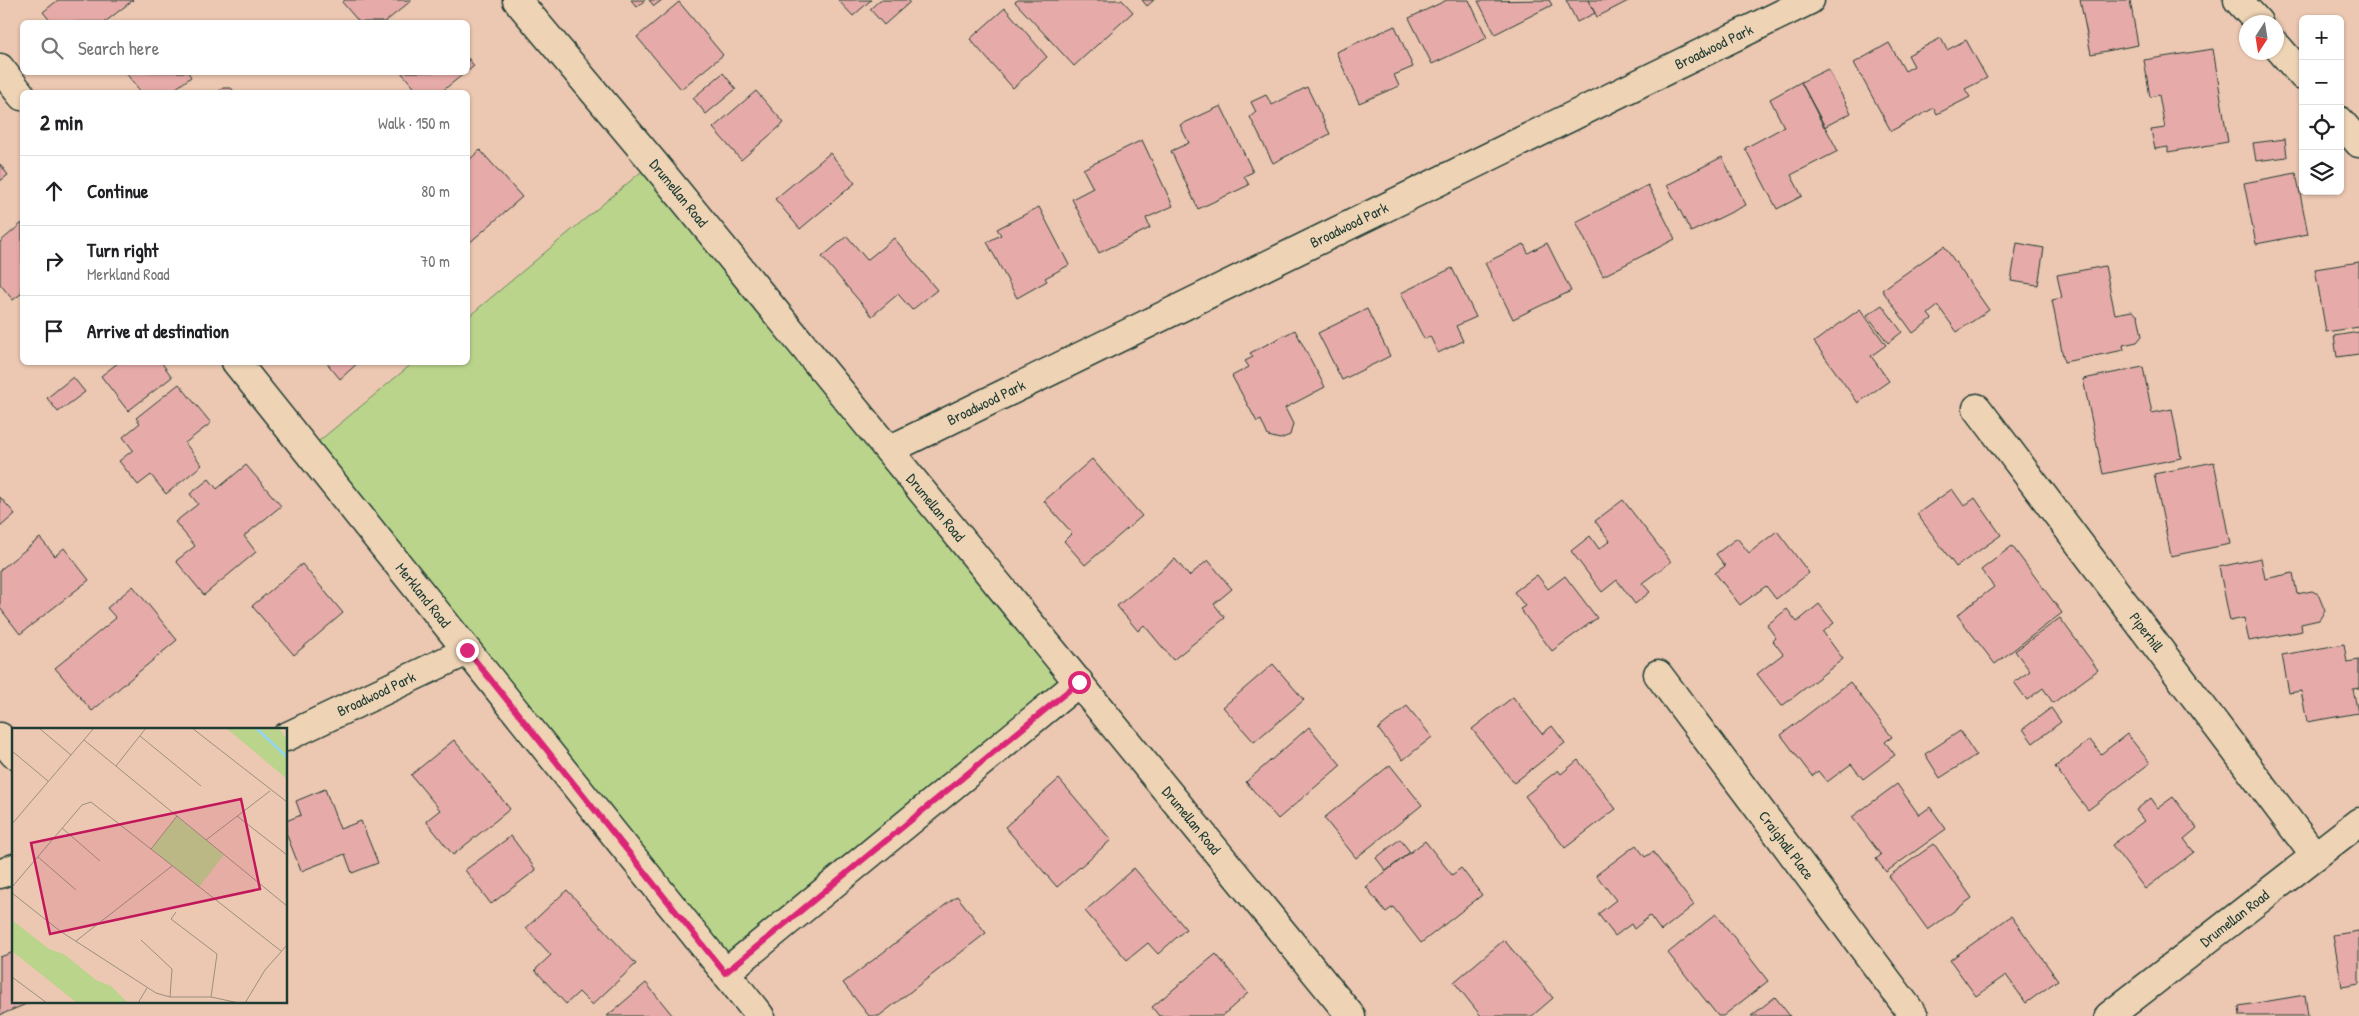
<!DOCTYPE html>
<meta charset="utf-8">
<style>
:root{--surface:#fff;--page:#f6f6f6;--text:#202124;--muted:#757577;--line:#e0e0e0}
body{margin:0;font-family:"Patrick Hand",sans-serif;background:var(--page);color:var(--text)}
.controls{position:absolute;right:15px;top:15px;display:grid;overflow:hidden;border-radius:8px;box-shadow:0 1px 4px #0004}
.controls button{width:45px;height:45px;display:grid;place-items:center;padding:0;border:0;border-bottom:1px solid var(--line);background:var(--surface);color:var(--text);font:25px sans-serif}
.compass{position:absolute;left:2239px;top:15px;width:45px;height:45px;border-radius:50%;background:var(--surface);box-shadow:0 1px 4px #0004;rotate:192deg}
.stop{position:absolute;width:15px;height:15px;margin:-11px;border:4px solid #db2777;border-radius:50%;background:#fff}
.stop.end{background:#db2777;border-color:#fff;box-shadow:0 1px 5px #0008}
.list{margin:0;padding:0;list-style:none}
h2{display:flex;justify-content:space-between;align-items:center;height:65px;margin:0;padding:0 20px;font-size:21px}
h2 small{font-size:16px;font-weight:400;color:var(--muted)}
.list li{display:grid;grid-template-columns:32px 1fr auto;gap:15px;align-items:center;box-sizing:border-box;height:70px;padding:0 20px;border-top:1px solid var(--line)}
.list b{display:block;font-size:19px;white-space:nowrap}
.list p{margin:0;font-size:16px;white-space:nowrap;color:var(--muted)}
.list em{font-size:16px;font-style:normal;color:var(--muted)}
.icon{flex:none;width:28px;height:28px;fill:none;stroke:currentColor;stroke-width:2;stroke-linecap:round;stroke-linejoin:round}
.map{position:relative;flex:none;width:2359px;height:1016px;overflow:hidden}
.search{position:absolute;background:var(--surface);box-shadow:0 1px 4px #0004;left:20px;top:20px;width:450px;height:55px;display:flex;align-items:center;gap:12px;box-sizing:border-box;padding:0 18px;border-radius:8px;color:var(--muted);font-size:19px}
.panel{position:absolute;background:var(--surface);box-shadow:0 1px 4px #0004;left:20px;top:90px;width:450px;height:275px;border-radius:8px}
.map>svg:first-child{display:block}
</style>
<div class="map">
<svg width="2359" height="1016" viewBox="0 0 2359 1016">
<rect width="100%" height="100%" fill="#ecc7b1"/>
<filter id="ink" filterUnits="userSpaceOnUse"><feTurbulence type="fractalNoise" baseFrequency=".02" numOctaves="2"/><feDisplacementMap in="SourceGraphic" scale="10" xChannelSelector="R" yChannelSelector="G"/><feConvolveMatrix kernelMatrix="1 2 1 2 8 2 1 2 1" color-interpolation-filters="sRGB"/></filter>
<g filter="url(#ink)">
<!-- green -->
<path fill="#bad48c" stroke="#6c8860" d="M653,162L1079,682L725,973L307,451L413,363L468,362V317Z"/>
<!-- building -->
<path fill="#e6aba8" stroke="#1f3d34" d="M58,0H133L105,22H51L43,12Z
M345,0H412L385,22H359L342,2Z
M631,0H645L637,7Z
M649,0H662L654,6Z
M838,0H871L853,16Z
M880,0H908L910,2L884,25L870,9Z
M1018,0H1122L1133,12L1074,66L1015,2Z
M1142,0H1154L1147,6Z
M1447,0H1469L1487,38L1432,64L1409,18Z
M1549,0L1552,5L1495,34L1478,1Z
M1566,0H1588L1595,13L1577,22Z
M1588,0H1630L1597,17Z
M2080,0H2130L2138,45L2091,54Z
M679,2L723,55L681,89L637,37Z
M1005,8L1047,57L1013,88L970,39Z
M1395,26L1413,67L1394,75L1399,86L1359,103L1336,52Z
M1941,38L1947,50L1966,40L1987,78L1965,89L1970,97L1937,114L1934,108L1891,131L1854,63L1889,43L1905,71L1914,66L1908,55Z
M2213,49L2228,142L2168,152V147L2155,149L2151,130L2165,128L2159,95L2150,97L2144,60Z
M468,58L474,66L468,71Z
M1828,69L1851,113L1824,127L1801,82Z
M125,72H188L191,77L171,92H141Z
M401,72H466L441,92H418Z
M723,73L736,89L706,114L693,98Z
M1801,82L1838,151L1791,175L1802,196L1777,209L1745,148L1784,127L1770,99Z
M1307,87L1330,134L1273,163L1250,117L1256,112L1251,102L1266,95L1272,105Z
M223,88H231L235,92H218Z
M756,91L784,123L741,160L713,128Z
M1221,106L1253,172L1244,176L1249,185L1198,209L1171,151L1189,143L1180,125Z
M2285,139L2287,157L2256,161L2253,143Z
M1142,140L1173,206L1146,218L1150,228L1099,253L1072,199L1093,188L1083,169Z
M480,150L522,197L468,244V161Z
M830,153L855,183L800,229L775,199Z
M1722,157L1746,205L1691,232L1667,185Z
M0,164L8,175L0,181Z
M2296,173L2308,234L2256,244L2244,183Z
M1648,185L1675,239L1603,276L1576,222Z
M1039,207L1069,265L1045,278L1047,281L1017,298L987,242L1001,235L997,229Z
M22,223V293L13,300L0,284V242Z
M847,236L867,260L894,238L937,290L912,310L898,294L872,316L822,257Z
M1547,243L1571,291L1513,319L1485,263L1524,244L1528,253Z
M2017,243L2044,248L2038,285L2011,281Z
M1944,246L1989,310L1957,332L1938,306L1928,314L1932,319L1913,333L1882,290Z
M2359,262V327L2326,332L2315,269Z
M2105,266L2115,314L2132,311L2138,316L2142,336L2137,342L2123,345L2124,350L2064,362L2052,300L2062,298L2057,275Z
M1452,268L1476,317L1456,326L1463,341L1438,353L1430,336L1424,339L1401,293Z
M1882,305L1902,332L1888,343L1867,315Z
M1367,309L1390,356L1342,380L1318,333Z
M1860,309L1886,345L1871,356L1889,381L1858,403L1814,342Z
M1295,330L1325,387L1285,408L1293,424L1290,435L1280,439L1268,436L1261,420L1257,422L1232,376L1249,367L1245,361L1253,357L1250,353Z
M2359,332V354L2337,357L2334,336Z
M119,362H161L172,377L128,411L101,376Z
M326,362H359L340,379Z
M2143,367L2152,413L2172,409L2181,458L2103,474L2083,379Z
M73,377L85,392L58,412L47,398Z
M179,384L211,423L185,443L202,465L166,494L151,475L138,485L119,461L133,450L123,437L140,423L136,418Z
M1092,459L1142,516L1085,565L1064,541L1072,533L1044,501Z
M2214,462L2230,544L2171,556L2154,474Z
M246,465L281,506L244,536L256,552L204,595L176,561L195,546L175,522L198,504L190,494L209,479L217,489Z
M1952,489L1964,506L1975,498L2001,535L1956,567L1917,514Z
M0,497L15,514L0,527Z
M1623,500L1671,562L1642,583L1650,592L1635,604L1617,580L1602,592L1571,551L1590,536L1599,549L1610,541L1595,521Z
M1777,531L1809,573L1776,599L1766,586L1740,605L1715,573L1725,566L1716,554L1737,538L1749,553Z
M40,538L55,556L64,548L89,580L20,634L0,608V570Z
M2012,546L2062,613L1995,664L1957,615L1994,587L1981,570Z
M2261,558L2265,579L2293,573L2297,594L2312,591L2318,594L2325,611L2319,620L2301,624L2302,631L2249,641L2244,618L2230,621L2219,567Z
M1175,559L1189,576L1208,560L1232,589L1214,604L1225,618L1173,660L1144,625L1138,631L1117,606Z
M302,564L343,613L294,655L252,606Z
M1537,575L1548,589L1565,576L1597,618L1552,651L1520,609L1525,606L1514,592Z
M133,586L177,640L92,711L55,668L116,618L107,608Z
M1819,604L1834,623L1823,632L1843,659L1782,706L1757,674L1783,654L1773,641L1776,638L1767,625L1787,609L1797,622Z
M2060,618L2098,670L2053,703L2043,688L2027,700L2014,682L2030,671L2015,651Z
M2344,644L2347,662L2359,660V688L2353,689L2358,713L2307,722L2301,691L2289,693L2282,655Z
M1273,664L1304,700L1254,742L1223,707Z
M1850,682L1892,737L1885,742L1895,755L1863,779L1851,764L1827,782L1818,771L1812,776L1781,735Z
M1513,697L1542,734L1552,726L1565,743L1514,783L1472,729Z
M1407,706L1432,737L1403,760L1378,729Z
M2051,708L2061,722L2033,743L2023,729Z
M1309,727L1341,765L1278,819L1246,782Z
M1960,731L1976,755L1940,778L1925,754Z
M2127,734L2150,763L2088,810L2055,767L2090,740L2101,754Z
M454,740L510,809L453,855L426,821L440,810L411,775Z
M1578,760L1616,809L1565,848L1525,796L1558,770L1561,774Z
M1390,765L1422,805L1356,858L1324,818Z
M1059,779L1111,840L1057,887L1005,827Z
M1897,784L1919,815L1930,807L1946,829L1886,872L1876,859L1881,855L1852,817Z
M325,789L340,829L361,821L378,863L352,873L345,854L301,871L286,833V821L301,815L296,801Z
M2173,797L2197,828L2184,839L2194,852L2145,889L2112,845L2144,821L2136,810L2151,798L2158,808Z
M511,836L536,870L491,904L465,870Z
M1400,839L1410,852L1386,871L1376,858Z
M1425,841L1452,875L1461,868L1482,895L1421,943L1393,907L1386,912L1366,887Z
M1934,844L1972,898L1928,930L1889,876Z
M1636,845L1645,857L1653,852L1694,905L1661,931L1650,916L1634,929L1631,924L1615,936L1598,914L1616,900L1596,875Z
M1134,868L1186,929L1158,954L1148,943L1127,960L1085,911Z
M567,890L636,964L592,1005L579,992L566,1004L535,970L551,955L526,928Z
M957,896L986,933L879,1016H869L843,983Z
M1716,914L1768,981L1723,1016H1718L1668,953Z
M2011,916L2058,980L2026,1003L2006,975L1976,996L1950,960Z
M2359,931V984L2342,987L2333,935Z
M1504,940L1553,998L1532,1016H1481L1454,982Z
M14,952V1002H31L0,1015V957Z
M1216,954L1248,993L1222,1016H1159L1152,1007Z
M646,983L673,1016H607Z
M2305,995L2308,1016H2240L2239,1006Z
M1775,997L1790,1016H1751Z"/>
<g fill="none" stroke-linecap="round" stroke-linejoin="round">
<defs>
<g id="minor">
<path id="s1" d="M517,0L653,162L1351,1016"/>
<path d="M2238,0L2258,22"/>
<path d="M2276,45L2303,76"/>
<path d="M0,68L22,96"/>
<path d="M2340,121L2359,143"/>
<path id="s2" d="M236,362L760,1016"/>
<path id="s3" d="M1977,408L2315,856"/>
<path id="s4" d="M889,450L1810,0"/>
<path id="s5" d="M1658,674L1914,1016"/>
<path d="M0,737L14,754"/>
<path id="s6" d="M286,737L467,651"/>
<path d="M0,874L14,868"/>
<path d="M725,973L1079,682"/>
<path id="s7" d="M2109,1016L2359,822"/>
</g>
</defs>
<!-- minor casing -->
<use href="#minor" stroke="#1f3d34" stroke-width="31"/>
<!-- minor -->
<use href="#minor" stroke="#eed3b5" stroke-width="28"/>
</g>
</g>
<g fill="none" stroke-linecap="round" stroke-linejoin="round" filter="url(#ink)">
<!-- route -->
<path stroke="#db2777" stroke-width="6" d="M467,650L725,973L1079,682"/>
</g>
<g text-anchor="middle" stroke-width="4" stroke-linejoin="round" paint-order="stroke">
<!-- street labels -->
<g font-size="15" fill="#1f3d34" stroke="#eed3b5">
<text dy="5" stroke="none"><textPath href="#s4" startOffset="918">Broadwood Park</textPath></text>
<text dy="5" stroke="none"><textPath href="#s1" startOffset="252">Drumellan Road</textPath></text>
<text dy="5" stroke="none"><textPath href="#s4" startOffset="512">Broadwood Park</textPath></text>
<text dy="5" stroke="none"><textPath href="#s4" startOffset="108">Broadwood Park</textPath></text>
<text dy="5" stroke="none"><textPath href="#s1" startOffset="658">Drumellan Road</textPath></text>
<text dy="5" stroke="none"><textPath href="#s2" startOffset="299">Merkland Road</textPath></text>
<text dy="5" stroke="none"><textPath href="#s3" startOffset="281">Piperhill</textPath></text>
<text dy="5" stroke="none"><textPath href="#s6" startOffset="100">Broadwood Park</textPath></text>
<text dy="5" stroke="none"><textPath href="#s1" startOffset="1062">Drumellan Road</textPath></text>
<text dy="5" stroke="none"><textPath href="#s5" startOffset="214">Craighall Place</textPath></text>
<text dy="5" stroke="none"><textPath href="#s7" startOffset="159">Drumellan Road</textPath></text>
</g>
</g>
<!-- overview -->
<g transform="translate(12 728)">
<rect width="275" height="275" fill="#ecc7b1"/>
<path d="M214,0H267L275,12V51ZM165,88L212,127L187,159L139,121ZM0,192L37,221L52,226L84,252L99,258L116,275H65L0,223Z" fill="#bad48c"/>
<path fill="none" stroke="#91d6f3" stroke-width="2.5" d="M244,0L275,29"/>
<path fill="none" stroke="#9a907f" stroke-width="1" d="M27,0L59,27M180,0L275,74M128,8L189,58M72,12L275,178M0,23L36,53M104,38L134,0M225,88L275,127M0,96L82,0M50,100L88,133M194,112L258,63M139,121L165,88M26,129L64,162M0,159L70,77L79,74L269,223M0,165L48,203L144,265L158,269H199L227,275M164,184L159,191L205,226L199,269M129,212L160,241L158,269M64,213L160,138M0,249L35,275M126,275L135,260M233,275L253,242L275,217"/>
<path fill="#c2185b" fill-opacity="0.15" stroke="#c2185b" stroke-width="2.5" d="M229,71L248,161L38,206L19,115Z"/>
<rect width="275" height="275" fill="none" stroke="#1f3d34" stroke-width="2.5"/>
</g>
</svg>
<div class="controls">
<button>+</button>
<button>−</button>
<button><svg class="icon" aria-label="locate" viewBox="0 0 24 24"><circle cx="12" cy="12" r="6"/><path d="M12 2v4M12 18v4M2 12h4M18 12h4"/></svg></button>
<button><svg class="icon" aria-label="layers" viewBox="0 0 24 24"><path d="M12 4l9 5-9 5-9-5zM3 14l9 5 9-5"/></svg></button>
</div>
<svg class="compass" viewBox="-18 -18 36 36"><path d="M0-13l5 13h-10z" fill="#e53935"/><path d="M0 13l5-13h-10z" fill="#757577"/></svg>
<div class="stop" style="left:1079px;top:682px"></div>
<div class="stop end" style="left:467px;top:650px"></div>
<div class="search"><svg class="icon" aria-label="search" viewBox="0 0 24 24"><circle cx="10" cy="10" r="6"/><path d="M15 15l6 6"/></svg>Search here</div>
<section class="panel">
<h2>2 min<small>Walk · 150 m</small></h2>
<ul class="list">
<li><svg class="icon" aria-label="ahead" viewBox="0 0 24 24"><path d="M12 20V5M6 11l6-6 6 6"/></svg><div><b>Continue</b></div><em>80 m</em></li>
<li><svg class="icon" aria-label="right" viewBox="0 0 24 24"><path d="M7 20v-9h11M14 6l5 5-5 5"/></svg><div><b>Turn right</b><p>Merkland Road</p></div><em>70 m</em></li>
<li><svg class="icon" aria-label="arrive" viewBox="0 0 24 24"><path d="M6 21V4h12l-3 4 3 4H6"/></svg><div><b>Arrive at destination</b></div></li>
</ul>
</section>
</div>
